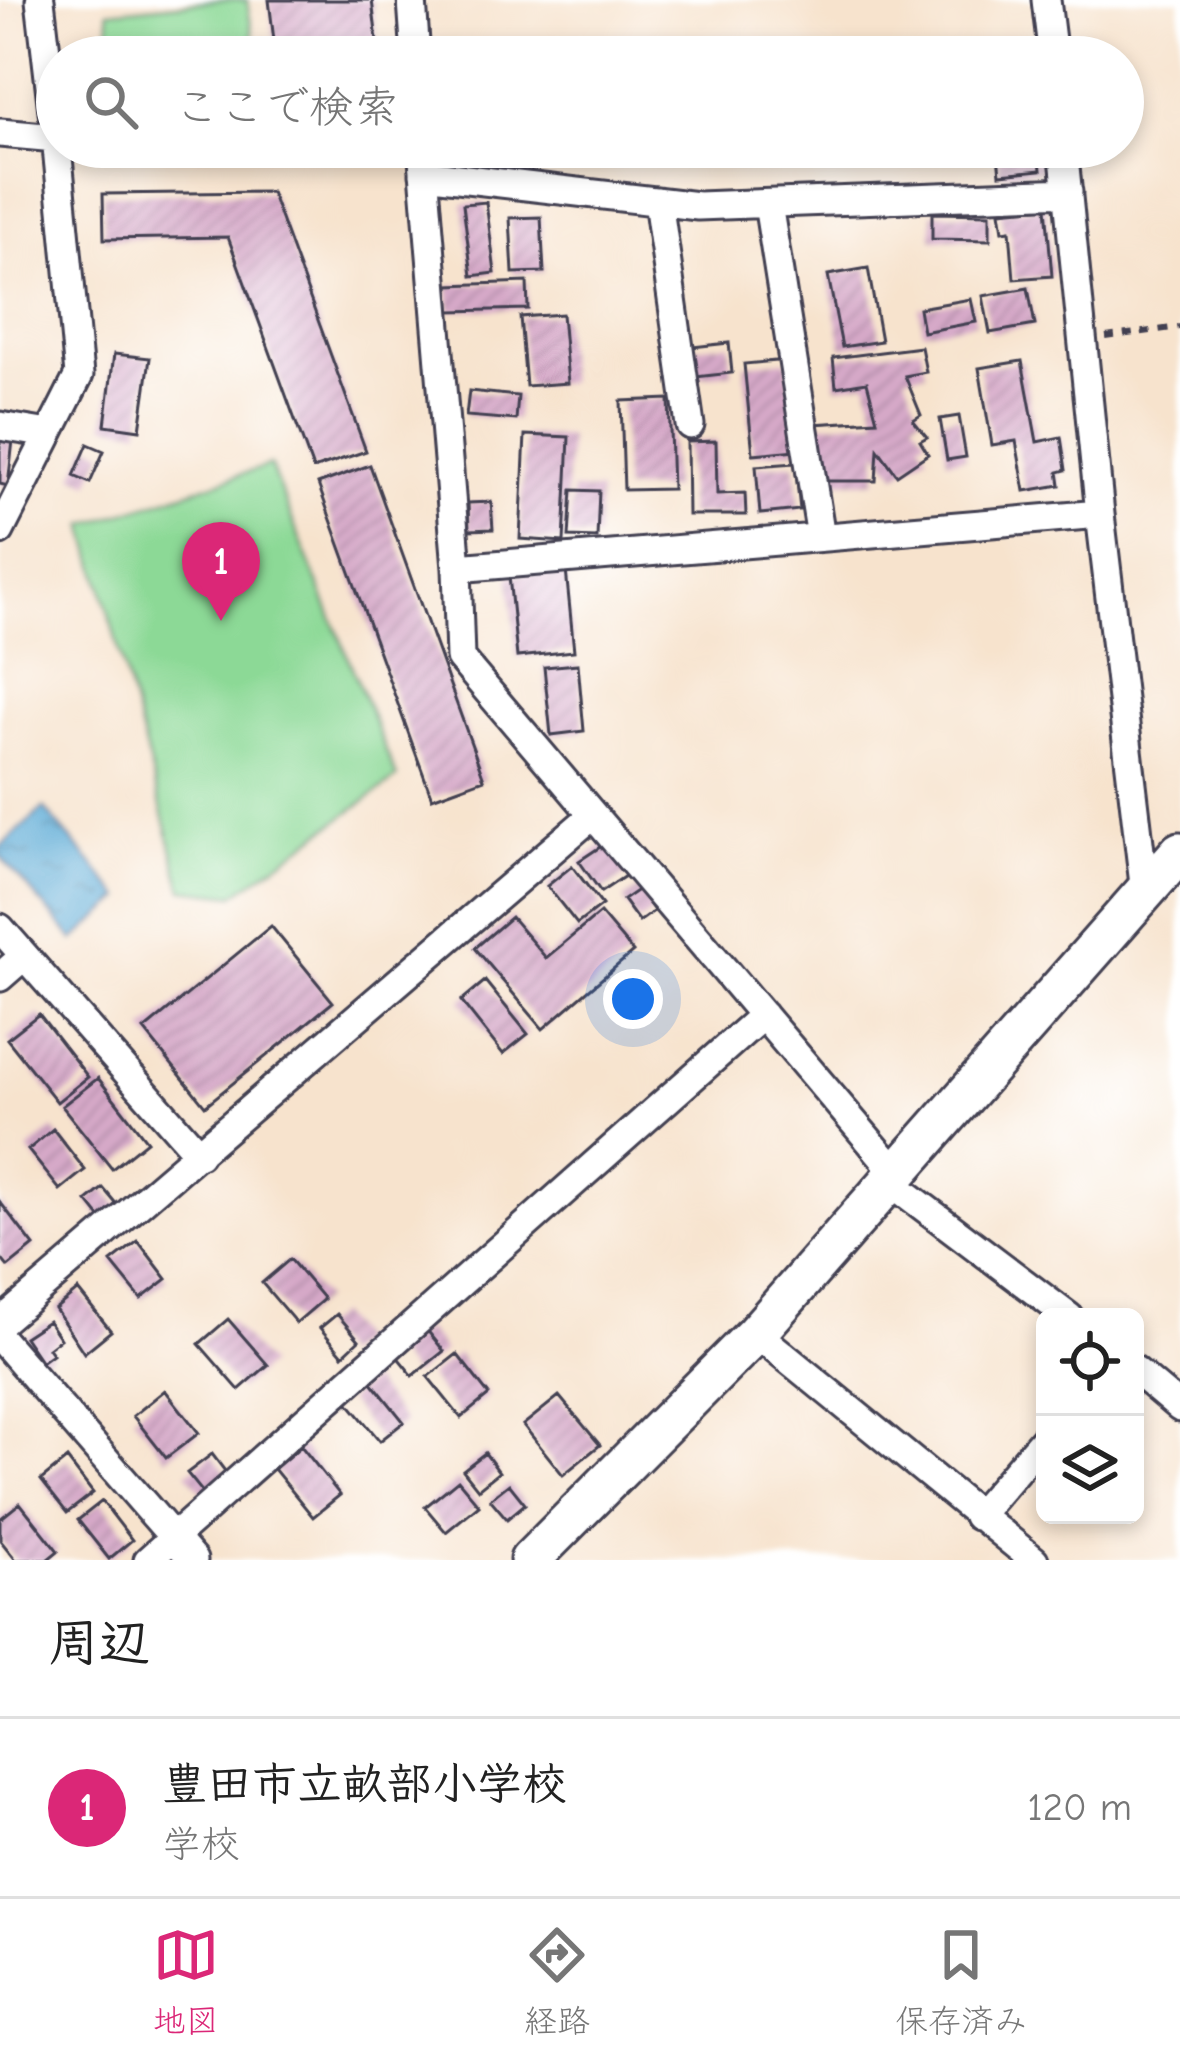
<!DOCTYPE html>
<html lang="ja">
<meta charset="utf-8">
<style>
:root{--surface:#fff;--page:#f2f2f2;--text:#222;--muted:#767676;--line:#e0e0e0;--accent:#db2777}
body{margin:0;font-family:"Comic Neue","Klee One",sans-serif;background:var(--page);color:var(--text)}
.controls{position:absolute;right:36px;bottom:36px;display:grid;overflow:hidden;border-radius:18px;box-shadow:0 6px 18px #0003}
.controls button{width:108px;height:108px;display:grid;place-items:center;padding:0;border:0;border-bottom:3px solid var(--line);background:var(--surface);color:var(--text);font:60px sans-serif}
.you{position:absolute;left:633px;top:999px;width:42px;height:42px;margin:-30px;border:9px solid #fff;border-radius:50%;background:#1a73e8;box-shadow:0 0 0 18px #1a73e833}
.badge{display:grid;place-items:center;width:78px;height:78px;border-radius:50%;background:var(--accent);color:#fff;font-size:39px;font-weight:700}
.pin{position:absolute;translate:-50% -99px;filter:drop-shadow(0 3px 6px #0008)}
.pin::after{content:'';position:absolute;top:63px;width:42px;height:36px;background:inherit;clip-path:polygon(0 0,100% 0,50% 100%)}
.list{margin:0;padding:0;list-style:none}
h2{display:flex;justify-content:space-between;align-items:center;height:156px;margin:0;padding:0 48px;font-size:51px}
h2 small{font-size:39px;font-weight:400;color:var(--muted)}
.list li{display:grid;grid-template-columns:78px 1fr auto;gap:36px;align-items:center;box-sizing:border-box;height:180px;padding:0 48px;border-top:3px solid var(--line)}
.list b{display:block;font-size:45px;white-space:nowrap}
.list p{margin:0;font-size:39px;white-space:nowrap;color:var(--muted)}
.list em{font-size:39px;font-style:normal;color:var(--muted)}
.icon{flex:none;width:66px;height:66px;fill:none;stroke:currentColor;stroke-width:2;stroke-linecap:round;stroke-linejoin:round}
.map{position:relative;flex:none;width:1180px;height:1560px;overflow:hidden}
.search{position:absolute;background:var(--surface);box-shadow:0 6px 18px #0003;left:36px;right:36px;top:36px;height:132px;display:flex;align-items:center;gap:30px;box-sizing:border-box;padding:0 42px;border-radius:66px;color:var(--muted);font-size:45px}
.sheet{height:336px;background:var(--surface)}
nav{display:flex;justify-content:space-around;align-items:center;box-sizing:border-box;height:168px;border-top:3px solid var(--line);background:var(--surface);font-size:33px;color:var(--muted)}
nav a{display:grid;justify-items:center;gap:6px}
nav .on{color:var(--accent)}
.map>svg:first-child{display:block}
</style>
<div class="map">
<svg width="1180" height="1560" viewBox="0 0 1180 1560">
<defs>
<pattern id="water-ripples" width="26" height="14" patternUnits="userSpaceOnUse" patternTransform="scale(3)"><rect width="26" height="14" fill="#5caad5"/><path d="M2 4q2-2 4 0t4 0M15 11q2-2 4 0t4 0" fill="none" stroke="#4c8aae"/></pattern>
<pattern id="building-hatch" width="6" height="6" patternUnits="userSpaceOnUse" patternTransform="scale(3)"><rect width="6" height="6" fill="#d6a9c8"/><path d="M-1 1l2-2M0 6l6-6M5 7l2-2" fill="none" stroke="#b791ad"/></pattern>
</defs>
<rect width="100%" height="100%" fill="#fff"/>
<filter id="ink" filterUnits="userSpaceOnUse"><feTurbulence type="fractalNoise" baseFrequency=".00833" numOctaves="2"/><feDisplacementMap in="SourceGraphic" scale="24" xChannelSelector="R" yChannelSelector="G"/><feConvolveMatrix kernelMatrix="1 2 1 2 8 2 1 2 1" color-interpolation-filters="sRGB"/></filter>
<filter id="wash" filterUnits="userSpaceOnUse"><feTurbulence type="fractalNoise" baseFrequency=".004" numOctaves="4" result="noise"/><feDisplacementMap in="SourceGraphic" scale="48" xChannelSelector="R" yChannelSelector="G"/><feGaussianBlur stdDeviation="2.7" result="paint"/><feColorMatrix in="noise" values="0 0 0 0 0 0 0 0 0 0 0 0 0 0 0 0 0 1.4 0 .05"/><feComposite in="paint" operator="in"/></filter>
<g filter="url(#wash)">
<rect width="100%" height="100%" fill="#f7e3cd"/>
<!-- green -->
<path fill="#8cd996" stroke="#577e68" stroke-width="3" d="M220,0H247L256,57H112L108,11Z
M270,465L397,778L234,895L183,889L85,525Z"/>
<!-- water -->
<path fill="url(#water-ripples)" stroke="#3f6688" stroke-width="3" d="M44,808L122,898L74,940L0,856V847Z"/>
<g id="blocks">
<!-- building -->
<path fill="url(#building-hatch)" d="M269,0H372L379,57H276Z
M997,147H1039L1041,170L1000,174Z
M271,192L366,451L313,469L228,237L104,239L103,194Z
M486,202L495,273L472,276L463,204Z
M1046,207L1052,276L1014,279L1010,230L1003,231L1000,211Z
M932,213L990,214V240L932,239Z
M541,217L544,272L513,273L510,218Z
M868,268L881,341L842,347L828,275Z
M527,282L528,309L450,311L449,285Z
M1028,288L1035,325L990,333L983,296Z
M971,299L976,322L923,332L919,308Z
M562,314L568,383L526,386L520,317Z
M729,343L732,373L686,378L683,348Z
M921,347L926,372L905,376L921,415L913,420L927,437L920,441L928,454L897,475L878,449L876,481H820L813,424L877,420L867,382L836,387L833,358Z
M114,354L150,358L140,430L105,425Z
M787,360L797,450L753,454L744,364Z
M1022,361L1037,442L1061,437L1066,470L1058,472L1060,485L1025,491L1016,441L992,445L979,368Z
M469,391L518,396L516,420L466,416Z
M669,399L672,489L624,490L621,401Z
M959,416L966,457L947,460L940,419Z
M525,435L569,437L564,542L520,539Z
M0,439L13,440L8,486L0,484Z
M716,441L717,494L745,493L746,515H688L687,442Z
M88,444L104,451L90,483L74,476Z
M795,463L800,510L760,514L756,466Z
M370,465L484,779L432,798L318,484Z
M572,490L599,491L597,538L569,537Z
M491,502L493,529L469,530L468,503Z
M566,570L574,651L517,657L509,576Z
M578,664L584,731L551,735L544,667Z
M606,843L628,874L601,892L579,861Z
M572,866L602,905L577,924L547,886Z
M639,889L654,911L639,922L623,900Z
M600,913L633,952L543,1029L475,948L511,917L546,958Z
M271,926L333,1002L205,1106L144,1030Z
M485,981L528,1034L503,1054L461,1001Z
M39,1014L88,1077L57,1102L7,1039Z
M98,1078L147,1141L112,1169L62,1106Z
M53,1129L85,1170L60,1190L28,1150Z
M103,1188L119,1207L102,1220L87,1201Z
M0,1202L34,1246L8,1267L0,1257Z
M138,1241L167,1279L141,1299L111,1262Z
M290,1259L324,1299L296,1323L262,1283Z
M78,1290L111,1331L84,1353L55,1309Z
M337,1314L359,1340L343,1355L320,1328Z
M228,1319L268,1365L239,1390L199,1344Z
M48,1321L60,1339L48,1348L52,1354L41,1362L24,1337Z
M426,1329L444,1351L413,1376L395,1354Z
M457,1354L489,1395L461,1418L428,1377Z
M371,1381L404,1422L380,1441L347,1401Z
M165,1390L199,1433L166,1458L133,1416Z
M559,1396L600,1445L563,1475L523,1425Z
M301,1446L340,1495L313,1517L274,1469Z
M485,1453L499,1472L478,1489L463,1470Z
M212,1454L228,1475L204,1494L187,1473Z
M67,1459L93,1493L67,1513L41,1480Z
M458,1480L479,1505L446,1532L425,1507Z
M509,1484L525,1504L507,1519L490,1499Z
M102,1501L132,1540L109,1559L78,1520Z
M20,1503L58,1551L47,1560H16L0,1540V1519Z"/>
</g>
</g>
<g filter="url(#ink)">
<use href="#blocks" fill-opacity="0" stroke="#423f51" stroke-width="3"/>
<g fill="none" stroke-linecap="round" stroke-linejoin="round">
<defs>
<path id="street" d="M40,0L57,146
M412,0L416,57
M1046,0L1053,57
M0,133L56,138
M422,147L457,568L460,658L884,1158L897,1187L1069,1317
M1063,147L1100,514L1145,893
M424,174L698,206L1068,192
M658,201L690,425
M768,204L821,537
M0,426L49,434
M0,531L79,375L57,147
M457,568L1100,514
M0,928L199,1154
M0,977L24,956
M0,1323L593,815
M756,1333L1034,1560
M0,1338L193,1560
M1135,1370L1180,1408
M977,1516L1045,1437
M148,1560L763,1015"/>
<path id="secondary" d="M530,1560L756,1333L1180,852"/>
</defs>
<!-- street casing -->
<use href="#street" stroke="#423f51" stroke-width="33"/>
<!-- secondary casing -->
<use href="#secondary" stroke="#423f51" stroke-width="45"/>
<!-- path -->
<path stroke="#423f51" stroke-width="6" stroke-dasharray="9 9" stroke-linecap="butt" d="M1106,337L1180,327"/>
<!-- street -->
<use href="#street" stroke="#fff" stroke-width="27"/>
<!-- secondary -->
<use href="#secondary" stroke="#fff" stroke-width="39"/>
</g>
</g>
</svg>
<div class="controls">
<button><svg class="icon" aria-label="locate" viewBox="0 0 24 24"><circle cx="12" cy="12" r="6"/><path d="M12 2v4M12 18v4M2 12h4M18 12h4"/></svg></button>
<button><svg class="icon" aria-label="layers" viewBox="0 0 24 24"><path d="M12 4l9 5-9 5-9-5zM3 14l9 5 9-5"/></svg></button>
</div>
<div class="you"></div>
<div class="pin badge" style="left:221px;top:621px">1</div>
<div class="search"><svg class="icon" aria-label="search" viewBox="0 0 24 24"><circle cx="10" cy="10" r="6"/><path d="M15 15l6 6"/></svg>ここで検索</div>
</div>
<section class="sheet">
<h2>周辺<small></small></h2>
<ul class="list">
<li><span class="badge">1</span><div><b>豊田市立畝部小学校</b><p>学校</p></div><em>120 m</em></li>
</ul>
</section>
<nav>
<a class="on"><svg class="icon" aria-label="map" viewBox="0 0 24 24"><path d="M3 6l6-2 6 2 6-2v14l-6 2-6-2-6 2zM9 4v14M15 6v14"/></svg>地図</a>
<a><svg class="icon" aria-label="directions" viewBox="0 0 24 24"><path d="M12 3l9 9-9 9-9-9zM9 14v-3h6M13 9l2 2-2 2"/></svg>経路</a>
<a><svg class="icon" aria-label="saved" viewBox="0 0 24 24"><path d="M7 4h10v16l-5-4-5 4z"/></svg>保存済み</a>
</nav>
